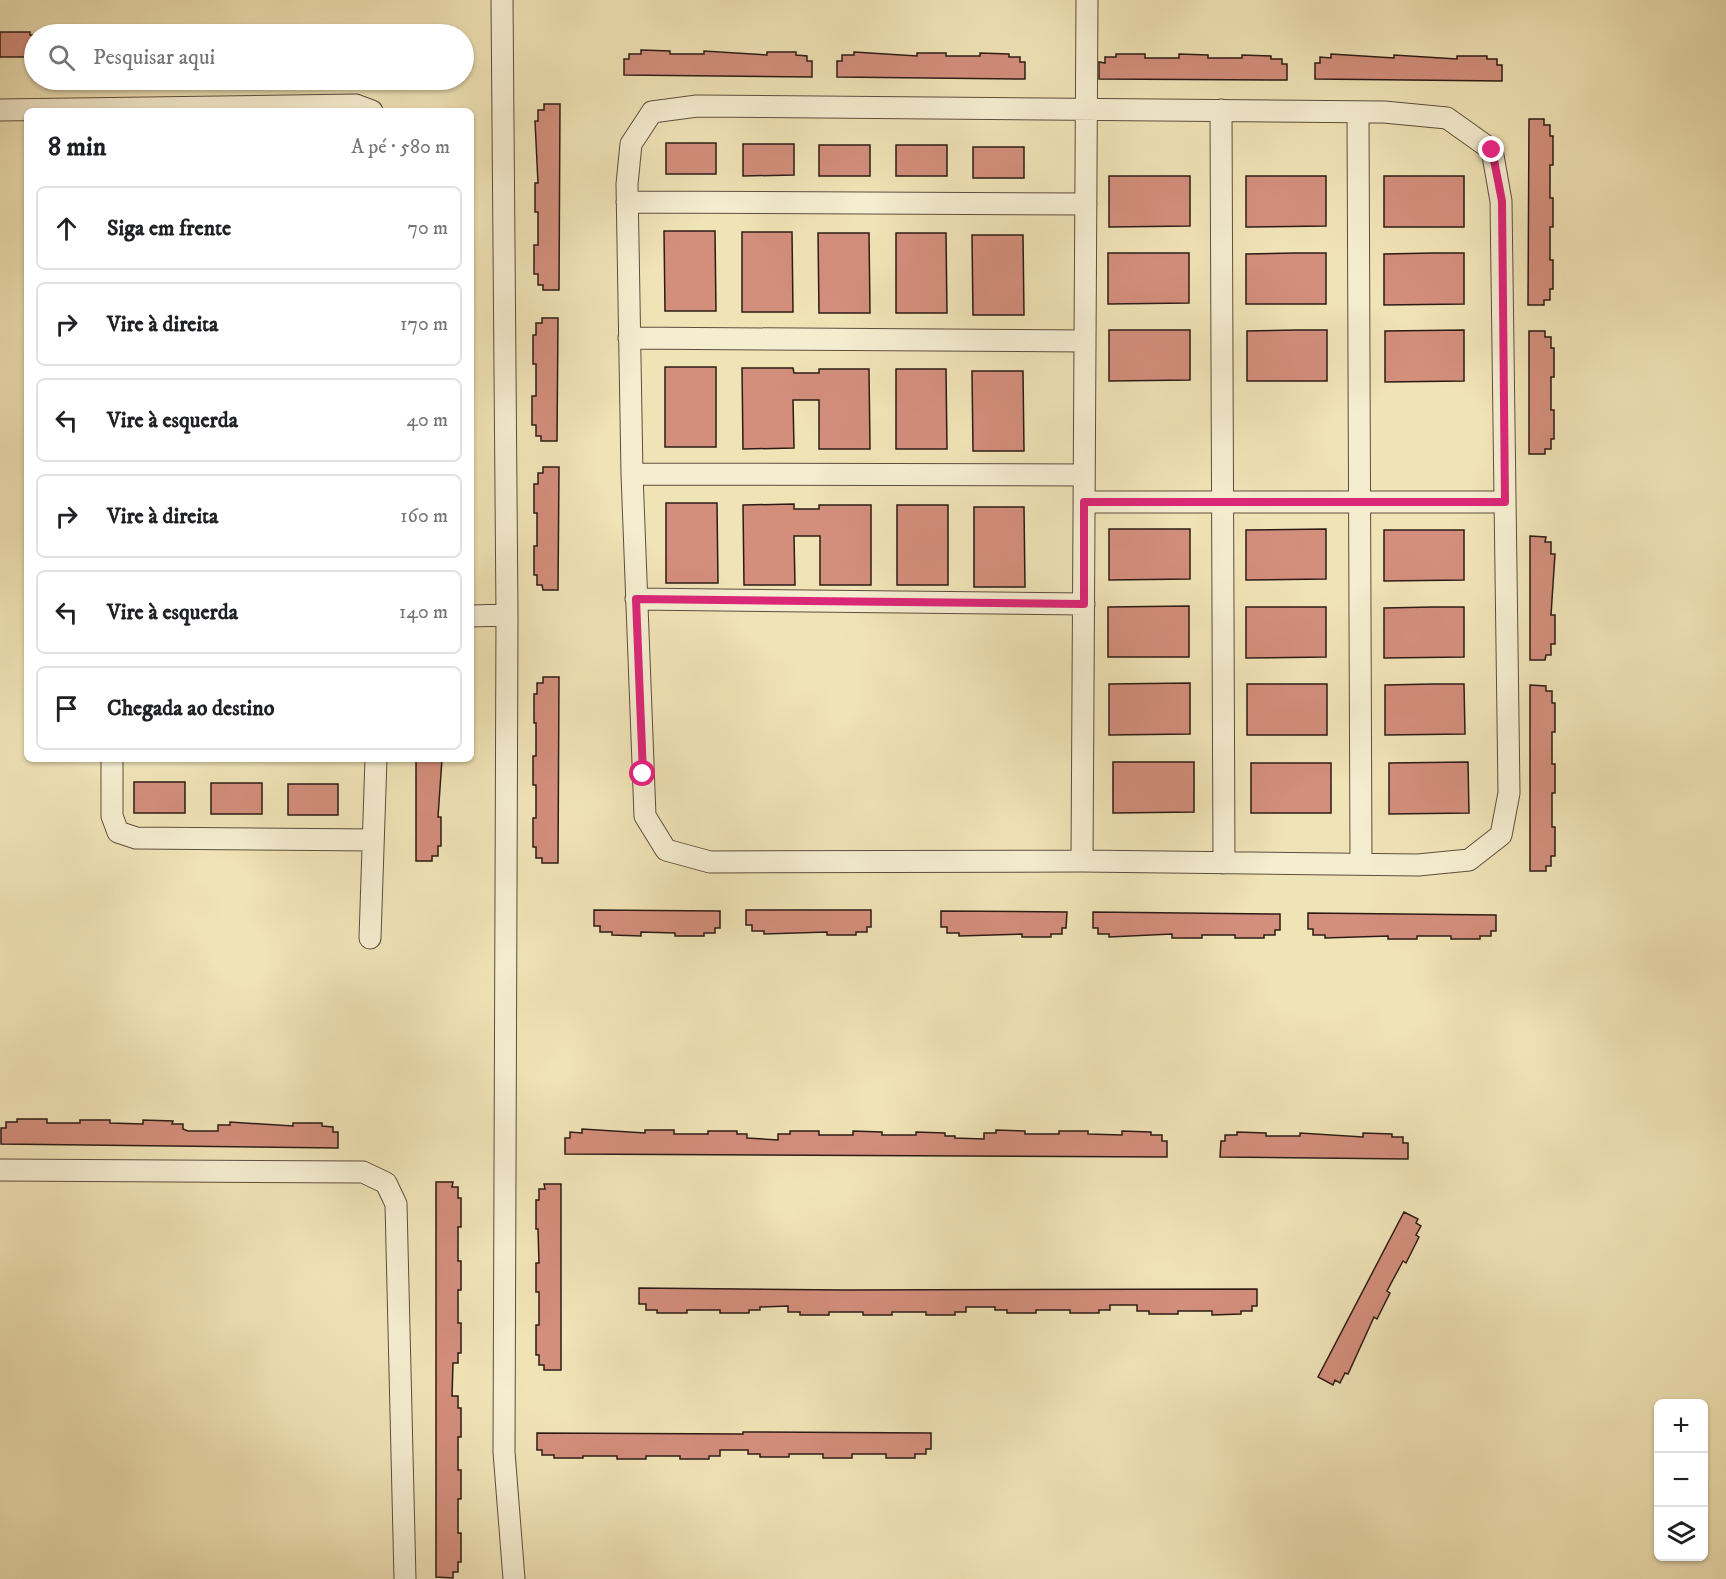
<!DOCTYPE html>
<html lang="pt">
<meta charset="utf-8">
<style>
:root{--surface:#fff;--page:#f2f2f2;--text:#202124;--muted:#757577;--line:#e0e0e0}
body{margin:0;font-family:"IM FELL DW Pica",serif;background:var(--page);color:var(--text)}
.controls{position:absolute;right:18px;bottom:18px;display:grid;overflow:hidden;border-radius:9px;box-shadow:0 2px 4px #0004}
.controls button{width:54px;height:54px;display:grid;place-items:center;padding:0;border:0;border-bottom:2px solid var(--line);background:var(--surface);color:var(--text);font:30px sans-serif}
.stop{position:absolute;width:18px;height:18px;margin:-14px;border:4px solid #db2777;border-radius:50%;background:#fff}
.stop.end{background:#db2777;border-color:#fff;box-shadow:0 2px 6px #0008}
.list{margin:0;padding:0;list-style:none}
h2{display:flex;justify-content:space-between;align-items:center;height:78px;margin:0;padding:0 24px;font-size:26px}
h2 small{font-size:20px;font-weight:400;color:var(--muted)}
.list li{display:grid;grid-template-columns:39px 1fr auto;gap:18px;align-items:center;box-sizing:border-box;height:84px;margin:0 12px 12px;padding:0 12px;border:2px solid var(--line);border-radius:9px}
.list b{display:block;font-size:22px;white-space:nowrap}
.list em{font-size:20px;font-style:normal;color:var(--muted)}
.icon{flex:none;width:33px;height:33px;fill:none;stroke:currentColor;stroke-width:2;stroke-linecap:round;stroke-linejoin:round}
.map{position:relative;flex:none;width:1726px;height:1579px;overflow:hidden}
.search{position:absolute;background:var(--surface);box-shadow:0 2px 4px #0004;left:24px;top:24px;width:450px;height:66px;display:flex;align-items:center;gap:15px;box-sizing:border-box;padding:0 21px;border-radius:33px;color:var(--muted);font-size:22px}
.panel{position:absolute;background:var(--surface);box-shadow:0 2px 4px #0004;left:24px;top:108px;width:450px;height:654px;border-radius:9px}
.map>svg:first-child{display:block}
</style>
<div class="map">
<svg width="1726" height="1579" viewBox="0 0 1726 1579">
<rect width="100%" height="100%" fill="#f0e3b6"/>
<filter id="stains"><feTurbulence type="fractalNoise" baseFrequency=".00333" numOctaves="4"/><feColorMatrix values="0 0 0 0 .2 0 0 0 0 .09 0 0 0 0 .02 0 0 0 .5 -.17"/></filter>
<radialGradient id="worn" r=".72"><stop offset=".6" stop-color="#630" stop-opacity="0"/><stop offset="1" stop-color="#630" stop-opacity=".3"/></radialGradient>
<!-- building -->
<path fill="#d38e7c" stroke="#2d1c16" stroke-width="1.5" d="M0,32H30V35H34V57H0Z
M641,50L670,51V54H704V51L767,55V52H796V55L807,56V61H812V77L624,75V59H629V54H641Z
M854,52L917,56V53H946V56H980V53L1009,54V57H1020V62H1025V79L837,77V61H842V55H854Z
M1116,54H1145V58H1179V54L1208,55V58H1242V55L1271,56V59H1282V64H1287V80L1099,79V62L1105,63V57H1116Z
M1331,54L1394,58V55L1457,59V56H1487V59H1497V65H1502V81L1315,79V63H1320V57L1331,58Z
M544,104H560L559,290H543V285H538V274H534V245H538V212H535V183H538L535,121H538V110H544Z
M1529,119H1544V125H1550V136H1553V165H1550V198H1553V227H1550V260H1553V289H1550V300H1544V305H1528Z
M666,143H716V174H666Z
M743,144H794V175L743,176Z
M819,145H870V176H819Z
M896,145H947V176H896Z
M973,147H1024V178H973Z
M1109,176H1190V226L1109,227Z
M1246,176H1326V226L1246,227Z
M1384,176H1464V227H1384Z
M664,231H715L716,311H665Z
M742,232H792L793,312H742Z
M818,233H869L870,313H819Z
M896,233H946L947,313H896Z
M972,235H1023L1024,315H973Z
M1108,253H1189V303L1108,304Z
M1295,253H1326V304H1246V254Z
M1433,253H1464V304L1384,305V254Z
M542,318H558L557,441H541V436H536V425H532V396H536V364H533V335H536V323H542Z
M1109,330H1190V380L1109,381Z
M1296,330H1327V381H1247V331Z
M1464,330V381L1385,382V331Z
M1529,331H1545V337H1551V348H1554V377H1551V410H1554V439H1551V449H1545V454H1529Z
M665,367H716V447H665Z
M742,368H793L794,373H819V369H869L870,449H819V400H793L794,448L743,449Z
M896,369H946L947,449H896Z
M972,371H1023L1024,451H973Z
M543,467H559L558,590H543L542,585H537V575H534V546H537V513H534V484H538V473H543Z
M666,503H717L718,583H666Z
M794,504V509H819V505H871V585H820V536H794L795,585H744L743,505Z
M897,505H948V585H897Z
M974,507H1024L1025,587H974Z
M1109,529H1190V579L1109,580Z
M1326,529V579L1246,580V530Z
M1384,530H1464V580L1384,581Z
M1530,536L1546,537L1545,542H1551V554H1555L1551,615H1555V644H1551V655H1546L1545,660H1530Z
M1189,606V657H1108V607Z
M1246,607H1326V657L1246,658Z
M1433,607H1464V657L1384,658V608Z
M543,677H559L558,863H542V858H536V847H533V818H536V785H533V756H536V723H534V694H537V683H543Z
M1190,683V734L1109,735V684Z
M1247,684H1327V735H1247Z
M1433,684H1464L1465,734L1385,735V685Z
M1530,685L1546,686V691H1552V703H1555V732H1552V764H1555V793H1552V827H1555V856H1551V866H1546V871H1530Z
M416,759H442L438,817H441V846H438V856H432V861H416Z
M1113,762H1194V812L1113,813Z
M1468,762L1469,813L1389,814V763Z
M1251,763H1331V813H1251Z
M134,782H185V813H134Z
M211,783H262V814H211Z
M288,784H338V815H288Z
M594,910L720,911V928H715V933H704V936H675V933L641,932V936L612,935V932H600V926H594Z
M746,910H871V927H867V932H856V935H827V932L764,934V931H752V925H746Z
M941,911L1067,912L1066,928H1062V934H1051V937H1022V934L959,936V933H947V927H941Z
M1093,912L1280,914V930H1275V935H1264V938H1235V935H1202V938H1172V934L1109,937V934H1098V928H1093Z
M1308,913L1496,915V931H1491V936H1480V939H1451V936H1417V939H1388V936L1325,938V935H1313V929H1308Z
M17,1119H47V1123H80V1120H110V1123L143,1124V1120L173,1121L172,1124H183V1129L188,1131H218V1125H230V1122L293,1126V1123H322V1126L333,1127V1132H338V1148L1,1144V1128H6V1122H17Z
M582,1129L645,1133V1130H674V1134H708V1131H737V1134H747V1138L778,1140V1134H790V1131H819V1135H853V1131L882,1132V1135H916V1132L945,1133V1136H955V1138L984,1139V1133H996V1130L1025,1131V1134H1059V1131H1088V1134L1122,1135V1131L1151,1132V1135H1162V1141H1167V1157L565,1154V1138H570V1132L582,1133Z
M1237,1132L1266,1133V1136H1300V1133L1363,1137V1133L1392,1134V1137H1403V1143H1408V1159L1220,1157L1221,1141H1225V1135H1237Z
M436,1182H453L452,1187H458V1198H461V1227H458V1261H461V1290H458V1323H461V1353H458V1363H453L452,1396H458V1408H461V1437H458V1470H461V1499H458V1533H461V1562H458V1572H453V1578L436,1577Z
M544,1184H561V1370H544V1365H539V1355H536V1325H539V1292H536V1263H539L538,1229H536V1200H539V1189H545Z
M1404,1212L1418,1219L1416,1223L1421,1226L1416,1235L1419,1237L1406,1263L1403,1261L1387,1291L1390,1293L1377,1319L1374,1317L1348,1374L1345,1373L1340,1383L1335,1380L1333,1385L1318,1377Z
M639,1288L845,1290L1257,1289V1306H1252V1311H1241V1314L1212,1315V1311H1178V1314H1149V1311H1137V1305H1110V1310H1099V1313H1070V1310H1036V1313H1007V1310H995V1307H966V1312H955V1315H926V1312H892V1315H863V1312H829V1315H800V1312H788V1306L760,1307V1310H749V1313H720V1310H687V1313H657V1310H646V1304H639Z
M743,1432L931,1433V1449H926V1454H915V1458H886V1454H852V1458H823V1454H789V1457H760V1454H748V1450H720V1456H709V1459H680V1456H646V1459H617V1456H583V1458H554V1455H542V1450H537V1433L743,1434Z"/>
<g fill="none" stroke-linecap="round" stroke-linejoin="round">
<defs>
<path id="minor" d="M502,0L507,615L504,1452L514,1579
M697,106L1384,112L1447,118L1492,150L1501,201L1509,793L1501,835L1469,860L1418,865L1082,861L710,862L666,850L645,816L632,474L627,184L631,144L652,112Z
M0,110L356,105L372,111
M1221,110L1224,863
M1358,112L1361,864
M627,202L1086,204
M629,338L1085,341
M632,474L1084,475
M1084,502H1505
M636,599L1084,604
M471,616L507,615
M112,759V816L118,832L136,838L373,840
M1082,861L1087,0
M370,938L376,759
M0,1170L363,1172L386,1183L396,1204L405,1579"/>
</defs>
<!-- minor casing -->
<use href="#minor" stroke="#5e4e3e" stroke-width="23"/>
<!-- minor -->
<use href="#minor" stroke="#f5edd0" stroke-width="21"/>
</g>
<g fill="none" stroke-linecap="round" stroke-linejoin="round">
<!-- route -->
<path stroke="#db2777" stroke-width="8" d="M643,774L636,599L1084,604V502H1505L1502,201L1492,150"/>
</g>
<rect width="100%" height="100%" filter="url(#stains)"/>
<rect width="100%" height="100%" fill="url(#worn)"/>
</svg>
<div class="controls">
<button>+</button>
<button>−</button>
<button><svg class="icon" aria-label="layers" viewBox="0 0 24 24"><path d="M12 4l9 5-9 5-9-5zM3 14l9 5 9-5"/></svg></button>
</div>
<div class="stop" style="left:643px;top:774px"></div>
<div class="stop end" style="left:1492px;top:150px"></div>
<div class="search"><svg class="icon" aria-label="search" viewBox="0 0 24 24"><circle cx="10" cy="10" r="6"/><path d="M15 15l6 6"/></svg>Pesquisar aqui</div>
<section class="panel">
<h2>8 min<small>A pé · 580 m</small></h2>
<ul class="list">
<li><svg class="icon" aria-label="ahead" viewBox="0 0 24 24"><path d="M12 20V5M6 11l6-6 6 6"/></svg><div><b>Siga em frente</b></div><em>70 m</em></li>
<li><svg class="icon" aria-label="right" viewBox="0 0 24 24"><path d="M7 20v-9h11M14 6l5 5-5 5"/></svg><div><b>Vire à direita</b></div><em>170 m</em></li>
<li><svg class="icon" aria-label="left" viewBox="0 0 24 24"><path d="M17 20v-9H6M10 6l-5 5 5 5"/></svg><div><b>Vire à esquerda</b></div><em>40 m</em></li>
<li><svg class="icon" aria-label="right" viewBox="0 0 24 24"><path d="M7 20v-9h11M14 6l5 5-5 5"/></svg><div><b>Vire à direita</b></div><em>160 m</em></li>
<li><svg class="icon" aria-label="left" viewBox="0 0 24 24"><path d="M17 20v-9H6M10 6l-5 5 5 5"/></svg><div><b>Vire à esquerda</b></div><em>140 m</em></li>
<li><svg class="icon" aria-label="arrive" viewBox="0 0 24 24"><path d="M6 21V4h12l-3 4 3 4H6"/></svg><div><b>Chegada ao destino</b></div></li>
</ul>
</section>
</div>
